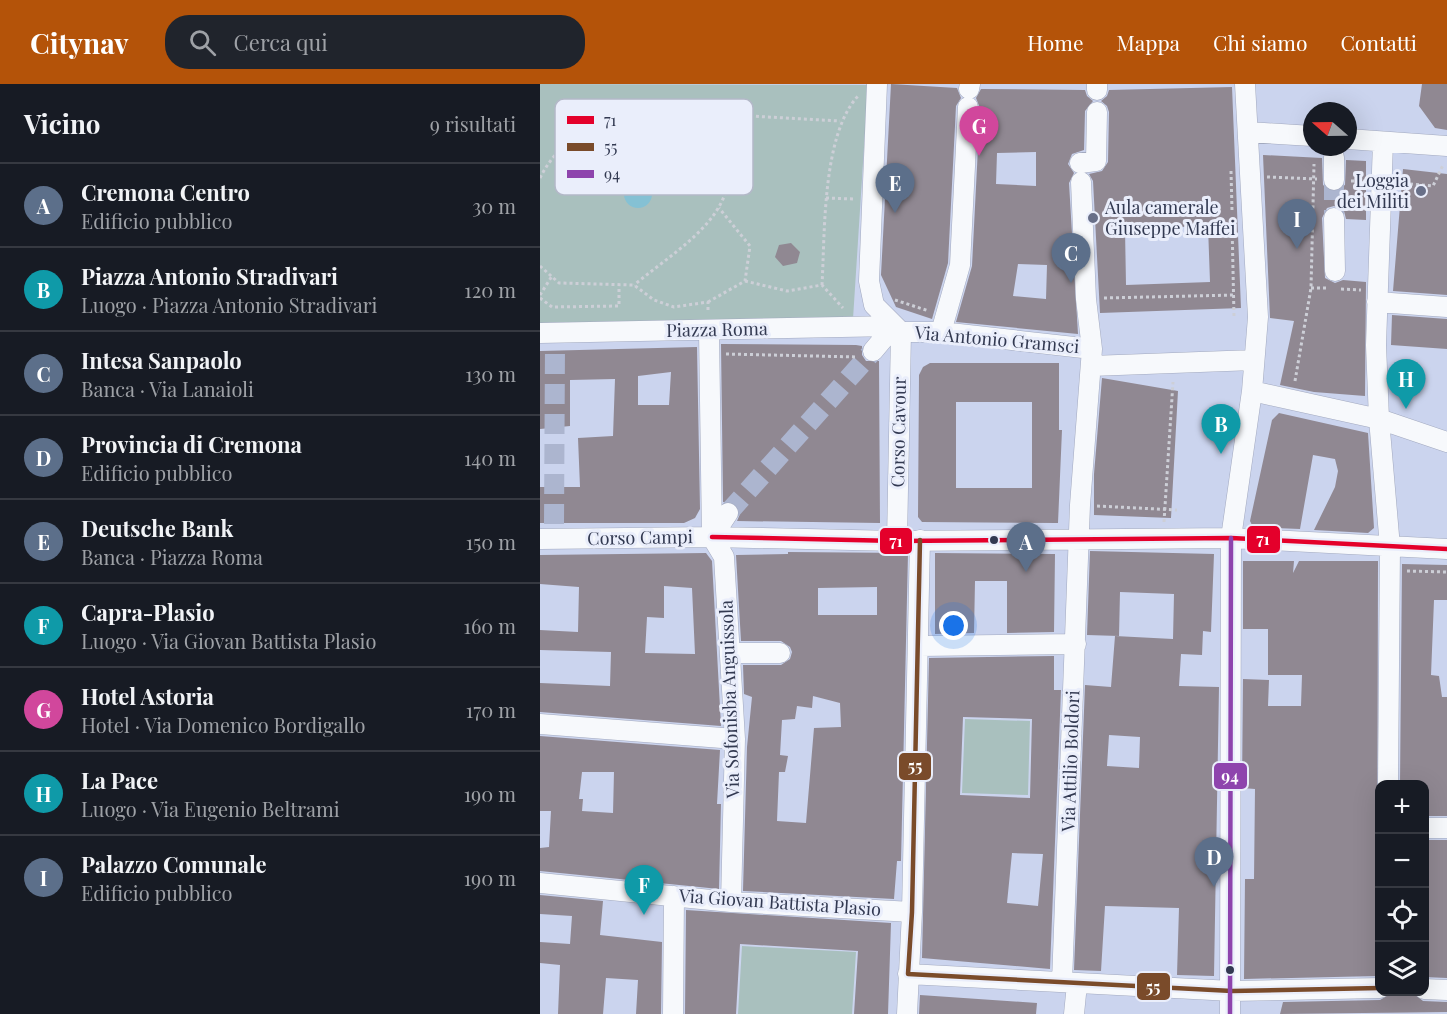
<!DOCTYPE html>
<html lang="it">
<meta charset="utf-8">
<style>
:root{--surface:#171b24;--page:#20242c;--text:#f1f3f6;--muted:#9ea1a6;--line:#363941;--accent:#b45309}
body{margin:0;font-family:"Playfair Display",serif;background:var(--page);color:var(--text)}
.controls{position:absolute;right:18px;bottom:18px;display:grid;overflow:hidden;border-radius:12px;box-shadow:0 6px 24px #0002}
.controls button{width:54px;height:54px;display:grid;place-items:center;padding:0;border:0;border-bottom:2px solid var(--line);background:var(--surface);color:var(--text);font:30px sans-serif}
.compass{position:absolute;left:763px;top:18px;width:54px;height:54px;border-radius:50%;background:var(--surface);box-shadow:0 6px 24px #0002;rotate:290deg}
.you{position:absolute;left:414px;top:542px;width:21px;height:21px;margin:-15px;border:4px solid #fff;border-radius:50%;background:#1a73e8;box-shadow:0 0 0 9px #1a73e833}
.badge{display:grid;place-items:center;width:39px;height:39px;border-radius:50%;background:var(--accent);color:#fff;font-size:20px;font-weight:700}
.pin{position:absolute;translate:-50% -50px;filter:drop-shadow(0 2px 3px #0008)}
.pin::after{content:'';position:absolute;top:32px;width:21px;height:18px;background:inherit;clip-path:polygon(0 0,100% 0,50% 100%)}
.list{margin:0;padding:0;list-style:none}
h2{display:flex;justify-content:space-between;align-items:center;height:78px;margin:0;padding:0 24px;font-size:26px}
h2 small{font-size:20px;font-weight:400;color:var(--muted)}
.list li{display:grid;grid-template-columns:39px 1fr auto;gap:18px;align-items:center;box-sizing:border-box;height:84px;padding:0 24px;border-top:2px solid var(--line)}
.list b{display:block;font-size:22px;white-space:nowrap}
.list p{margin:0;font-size:20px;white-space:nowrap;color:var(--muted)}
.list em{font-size:20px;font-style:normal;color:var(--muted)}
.icon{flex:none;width:33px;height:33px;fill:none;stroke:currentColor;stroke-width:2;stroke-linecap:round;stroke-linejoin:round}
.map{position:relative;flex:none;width:907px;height:930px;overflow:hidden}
header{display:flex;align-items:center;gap:36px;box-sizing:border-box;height:84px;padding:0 30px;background:var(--accent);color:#fff}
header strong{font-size:28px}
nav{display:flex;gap:33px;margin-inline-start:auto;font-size:21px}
.search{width:420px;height:54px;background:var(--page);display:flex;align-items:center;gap:15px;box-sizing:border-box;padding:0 21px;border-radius:24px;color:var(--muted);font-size:22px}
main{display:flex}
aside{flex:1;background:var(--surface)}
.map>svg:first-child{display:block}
</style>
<header>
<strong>Citynav</strong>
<div class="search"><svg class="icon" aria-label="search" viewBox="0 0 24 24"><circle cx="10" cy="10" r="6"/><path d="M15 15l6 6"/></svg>Cerca qui</div>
<nav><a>Home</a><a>Mappa</a><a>Chi siamo</a><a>Contatti</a></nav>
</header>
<main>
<aside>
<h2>Vicino<small>9 risultati</small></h2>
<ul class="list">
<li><span class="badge" style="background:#5c6f8a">A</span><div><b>Cremona Centro</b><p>Edificio pubblico</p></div><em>30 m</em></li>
<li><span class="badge" style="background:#0f9aa8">B</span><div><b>Piazza Antonio Stradivari</b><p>Luogo · Piazza Antonio Stradivari</p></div><em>120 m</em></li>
<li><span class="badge" style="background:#5c6f8a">C</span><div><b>Intesa Sanpaolo</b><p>Banca · Via Lanaioli</p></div><em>130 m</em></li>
<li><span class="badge" style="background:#5c6f8a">D</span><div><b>Provincia di Cremona</b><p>Edificio pubblico</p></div><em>140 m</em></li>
<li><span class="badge" style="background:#5c6f8a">E</span><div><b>Deutsche Bank</b><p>Banca · Piazza Roma</p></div><em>150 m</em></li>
<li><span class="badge" style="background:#0f9aa8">F</span><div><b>Capra-Plasio</b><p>Luogo · Via Giovan Battista Plasio</p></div><em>160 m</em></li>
<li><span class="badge" style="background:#d1479c">G</span><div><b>Hotel Astoria</b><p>Hotel · Via Domenico Bordigallo</p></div><em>170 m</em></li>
<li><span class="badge" style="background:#0f9aa8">H</span><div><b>La Pace</b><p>Luogo · Via Eugenio Beltrami</p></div><em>190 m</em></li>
<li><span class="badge" style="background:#5c6f8a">I</span><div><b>Palazzo Comunale</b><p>Edificio pubblico</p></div><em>190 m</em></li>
</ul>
</aside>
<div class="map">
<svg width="907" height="930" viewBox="0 0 907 930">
<rect width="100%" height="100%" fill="#cbd4ee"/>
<!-- green -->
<path fill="#a9c0be" d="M0,0L328,1L313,235L0,239Z
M425,635L490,637L488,711L422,709Z
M202,862L316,868L312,930H198Z"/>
<!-- water -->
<path fill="#85c1d4" d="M84 110a14 14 0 1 1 28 0a14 14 0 1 1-28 0Z"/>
<!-- building -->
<path fill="#908892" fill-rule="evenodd" d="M351,0L417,4L421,14L416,22L408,179L392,235L356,223L341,191Z
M882,0H907V46L895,44L879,22Z
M692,3L701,224L560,229L553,97L549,90L562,87L568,78L569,28L567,22L561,17L567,12L569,6ZM668,142L670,198L586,201L585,145Z
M441,5L545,6L547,12L553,17L545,27L544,66L532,70L528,80L534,89L529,99L538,250L416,238L432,182L440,24L436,14ZM496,68V102L456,100L457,69ZM478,180L507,181L506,215L473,212Z
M723,71L782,74L783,101L793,108L805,101L806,76L826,77V136L806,135L804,127L794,122L787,124L782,134L785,194L795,199L803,196L826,198L825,312L774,308L740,301L754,237L730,234Z
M863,85L907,90V211L853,207Z
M251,159L260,168L257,179L243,182L235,173L239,161Z
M852,231L907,235V265L851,261Z
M181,260L316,261L322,262V271L326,277H339L340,439L197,437L200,430L198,423L194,419L183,418Z
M157,263L160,425L155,434L144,439H0V403H40L38,354L73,352L75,295L30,296V342L0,345V267ZM131,288L129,321H98V292Z
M390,279H519V346H522L518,439L382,438L378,433L379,291L383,283ZM416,318H492V404H416Z
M562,294L638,307L631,434L554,431V390Z
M739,329L828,349L834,444L828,449L774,446L795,403L798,387L795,375L773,371L760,445L713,443L710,437L732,336Z
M550,467L674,470L671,548L663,547L662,571L641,570L639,602L679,603L674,892L637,891L639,824L565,822L561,887L534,886L545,601L571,603L575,552L633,555L634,510L580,508L579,552L547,551ZM569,651L600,653L599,684L567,682Z
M248,468L368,469L361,777H357L354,815L203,807L207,663L212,613L204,610L203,581H241L250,575L252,568L250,563L241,557H201L196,471L248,470ZM337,503V531H278V504ZM273,612L300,619L301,643L274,644L266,739L237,737L239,688H245L248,672L240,671L242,636L255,635L257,622L272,624Z
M166,469L172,477L181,642L0,628V599L70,602L71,568L0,566V546L38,548L39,503L0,500V471ZM124,502L152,504L155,570L105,569L107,533L124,534Z
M395,469L515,470L514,548L467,549V497H435L434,549L395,550Z
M703,477H754L753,489L759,477H838L837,892L704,895L705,795H714L715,705L702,704L703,595L729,596L728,622H761L762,591H728V545H703Z
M862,480L907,481V516H894L891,591L899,592L902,613H907V732H885V700H860Z
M514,572V606H521L510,885L382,874L389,574ZM423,633L492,635L490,714L420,711ZM472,769L503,770L498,822L467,819Z
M0,652L180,666L177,720H181L179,805L0,787V764L9,763L11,727H0ZM42,688H74L73,729L42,727L43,715H39Z
M885,756H907V894L885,893Z
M0,811L63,817L60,851L122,858L121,930H96L98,896L66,894L63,930H18L20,881L0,879V858L30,860L32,832L0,830Z
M146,826L351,839L348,930H314L318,867L200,860L196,930H145Z
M873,909L883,917L907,918V928L740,930L743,918L840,916L850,910Z
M380,911L497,919L496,930H379Z"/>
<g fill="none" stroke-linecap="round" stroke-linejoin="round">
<!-- minor-tunnel -->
<path stroke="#acb5cf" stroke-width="20" stroke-dasharray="20 10" stroke-linecap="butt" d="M794,96V134
M188,429L333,267
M14,440L15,262"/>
<defs>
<path id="minor" d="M337,0L329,197L334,221L361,248L357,457
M429,5L430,0
M557,6V0
M708,48L772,52
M808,55L907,62
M843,58L836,261L839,335L850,463L848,700
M794,73V96
M540,79L556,77L557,28
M794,134L795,187
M837,218L907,223
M169,247L172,453
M361,248H401L552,265
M401,248L420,181L428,23
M0,249L354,242
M333,267L354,242
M551,282L714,276
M712,307L839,335L907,358
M172,453L184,473L195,655L191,818
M172,453L188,429
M0,455L172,453L357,457L691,454L907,465
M380,562L536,560
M190,569H240
M0,640L195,655
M884,744H907
M0,799L191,818L372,828
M368,890L692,907L840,904
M522,898L540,421L552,265L546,215L541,98
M884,905L907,906
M133,930L134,812
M367,930L372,828L380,456
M534,930L537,900
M690,930L691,454L712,307L718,233L705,0"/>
</defs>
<!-- minor casing -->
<use href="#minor" stroke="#a2a9bf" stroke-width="21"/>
<!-- path -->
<path stroke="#cdcfd7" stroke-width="3" stroke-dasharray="3 3" stroke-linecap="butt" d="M174,30L300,37
M691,87L692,126
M727,93L777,95
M0,94C31,32 111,10 174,30C220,120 154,152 94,201
M811,97H825
M858,99L893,102L903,81
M286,114L314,115
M692,139L694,233
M0,182L19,199L94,201L114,216L134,223L168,218V227
M205,197L247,207L282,201L303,224
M282,201C285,149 282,51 318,12
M771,204H788
M801,205L821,206
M0,211L12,192
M0,214L12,223L79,222V200
M564,214L695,211
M355,216L389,227
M168,218L205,197L210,162L179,124
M186,270L318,273
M755,297L771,204L774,80
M557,422L637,426
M624,438L633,298
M867,487L907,488"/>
<!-- minor -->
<use href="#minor" stroke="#f7f9fc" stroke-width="20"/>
<defs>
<path id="bus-1" d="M172,453L357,457L691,454L907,465"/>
<path id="bus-2" d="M380,456L372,828L368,890L692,907L840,904"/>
<path id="bus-3" d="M690,930L691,454"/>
</defs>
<!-- bus-1 casing -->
<use href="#bus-1" stroke="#eaeefb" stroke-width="9"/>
<!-- bus-2 casing -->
<use href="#bus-2" stroke="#eaeefb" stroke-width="9"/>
<!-- bus-3 casing -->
<use href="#bus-3" stroke="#eaeefb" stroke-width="9"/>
<!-- bus-1 -->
<use href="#bus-1" stroke="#e4002b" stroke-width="4.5"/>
<!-- bus-2 -->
<use href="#bus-2" stroke="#7a4b2a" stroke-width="4.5"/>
<!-- bus-3 -->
<use href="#bus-3" stroke="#8e44ad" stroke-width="4.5"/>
</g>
<!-- markers -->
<g fill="#686f88" stroke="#eaeefb" stroke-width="2">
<circle cx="881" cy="107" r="6"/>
<circle cx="553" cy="134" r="6"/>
</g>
<g fill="#323951" stroke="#eaeefb" stroke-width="2">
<circle cx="454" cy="456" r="5"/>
<circle cx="690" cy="886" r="5"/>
</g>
<g text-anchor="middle" stroke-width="6" stroke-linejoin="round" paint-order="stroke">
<!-- poi labels -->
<g font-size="18" fill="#323951" stroke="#eaeefb" text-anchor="end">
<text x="869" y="103">Loggia<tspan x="869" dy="21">dei Militi</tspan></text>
<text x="565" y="130" text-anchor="start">Aula camerale<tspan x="565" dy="21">Giuseppe Maffei</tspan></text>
</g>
<!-- street labels -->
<g font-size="18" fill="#323951" stroke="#eaeefb">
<text transform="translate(177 246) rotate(-1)" y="6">Piazza Roma</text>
<text transform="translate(457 256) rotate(5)" y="6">Via Antonio Gramsci</text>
<text transform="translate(359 348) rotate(-89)" y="6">Corso Cavour</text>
<text transform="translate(100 454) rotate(-1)" y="6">Corso Campi</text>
<text transform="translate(190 615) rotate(-92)" y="6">Via Sofonisba Anguissola</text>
<text transform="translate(531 677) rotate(-88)" y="6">Via Attilio Boldori</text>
<text transform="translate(240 819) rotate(4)" y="6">Via Giovan Battista Plasio</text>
</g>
</g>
<!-- legend -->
<rect x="15" y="15" width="198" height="96" rx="9" fill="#eaeefb" stroke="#b3b8c8" stroke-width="1.5"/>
<rect x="27" y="32" width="27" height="8" fill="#e4002b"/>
<rect x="27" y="59" width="27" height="8" fill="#7a4b2a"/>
<rect x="27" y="86" width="27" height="8" fill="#8e44ad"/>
<g font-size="16" fill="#323951">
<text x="64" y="42">71</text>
<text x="64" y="69">55</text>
<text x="64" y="96">94</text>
</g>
<g stroke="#eaeefb" stroke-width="2">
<rect x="706" y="441" width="35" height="29" rx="6" fill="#e4002b"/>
<rect x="339" y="443" width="34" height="28" rx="6" fill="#e4002b"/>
<rect x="358" y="668" width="34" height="29" rx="6" fill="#7a4b2a"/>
<rect x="673" y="678" width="35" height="28" rx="6" fill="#8e44ad"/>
<rect x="596" y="888" width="35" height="29" rx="6" fill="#7a4b2a"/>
</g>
<g font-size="16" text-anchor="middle" font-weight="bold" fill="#fff">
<text x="723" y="461">71</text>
<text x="356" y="463">71</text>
<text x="375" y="688">55</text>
<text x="690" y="698">94</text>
<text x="613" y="909">55</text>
</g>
</svg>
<div class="controls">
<button>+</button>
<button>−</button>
<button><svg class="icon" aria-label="locate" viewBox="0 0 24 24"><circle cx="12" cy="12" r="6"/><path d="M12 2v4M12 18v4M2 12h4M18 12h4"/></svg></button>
<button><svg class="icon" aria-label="layers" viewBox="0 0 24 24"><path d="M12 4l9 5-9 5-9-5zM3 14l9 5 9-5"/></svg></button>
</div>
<svg class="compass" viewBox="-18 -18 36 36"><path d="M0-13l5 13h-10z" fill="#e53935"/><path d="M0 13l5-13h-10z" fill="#9ea1a6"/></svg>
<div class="you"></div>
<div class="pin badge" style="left:486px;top:488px;background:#5c6f8a">A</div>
<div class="pin badge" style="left:681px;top:370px;background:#0f9aa8">B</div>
<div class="pin badge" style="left:531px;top:199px;background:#5c6f8a">C</div>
<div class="pin badge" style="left:674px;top:803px;background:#5c6f8a">D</div>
<div class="pin badge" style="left:355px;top:129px;background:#5c6f8a">E</div>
<div class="pin badge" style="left:104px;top:831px;background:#0f9aa8">F</div>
<div class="pin badge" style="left:439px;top:72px;background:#d1479c">G</div>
<div class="pin badge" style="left:866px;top:325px;background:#0f9aa8">H</div>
<div class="pin badge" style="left:757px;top:165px;background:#5c6f8a">I</div>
</div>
</main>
